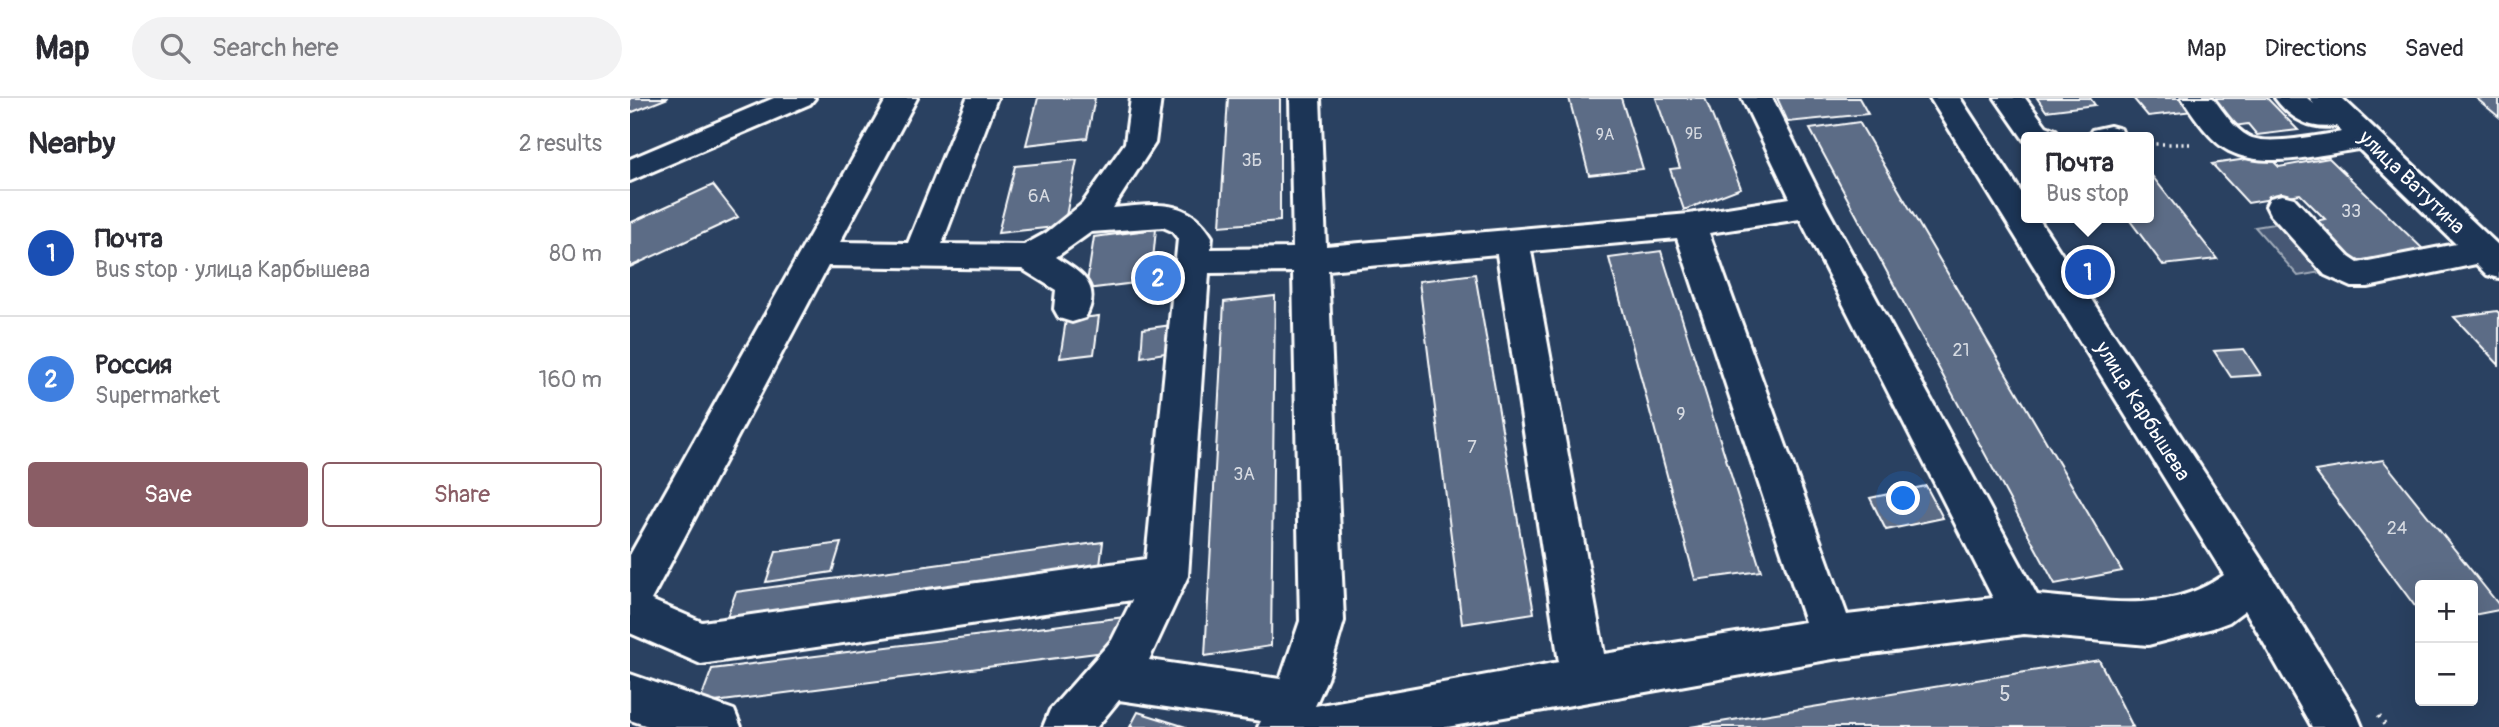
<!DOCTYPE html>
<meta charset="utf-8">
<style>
:root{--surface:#fff;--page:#f2f2f3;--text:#2b2b33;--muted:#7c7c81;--line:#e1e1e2;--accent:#8a5d65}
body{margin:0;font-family:Pangolin,sans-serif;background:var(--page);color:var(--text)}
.controls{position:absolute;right:21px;bottom:21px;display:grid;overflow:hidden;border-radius:7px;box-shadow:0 7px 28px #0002}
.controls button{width:63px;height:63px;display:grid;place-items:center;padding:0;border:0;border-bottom:2px solid var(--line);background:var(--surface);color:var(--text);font:35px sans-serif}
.you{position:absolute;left:1274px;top:401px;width:24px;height:24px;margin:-18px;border:5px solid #fff;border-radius:50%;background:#1a73e8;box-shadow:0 0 0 10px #1a73e833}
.badge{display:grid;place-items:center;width:46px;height:46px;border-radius:50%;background:var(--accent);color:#fff;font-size:23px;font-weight:700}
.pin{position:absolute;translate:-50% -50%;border:4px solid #fff;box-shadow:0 2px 7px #0006}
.popup{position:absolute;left:1391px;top:34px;width:133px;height:91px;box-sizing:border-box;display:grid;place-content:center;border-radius:7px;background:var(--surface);filter:drop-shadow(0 2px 5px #0005);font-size:23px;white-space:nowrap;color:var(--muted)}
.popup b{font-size:26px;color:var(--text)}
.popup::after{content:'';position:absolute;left:50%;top:100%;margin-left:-14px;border:14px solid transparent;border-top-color:var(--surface)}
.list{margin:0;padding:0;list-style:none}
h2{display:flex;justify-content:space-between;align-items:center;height:91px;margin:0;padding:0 28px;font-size:30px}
h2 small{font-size:23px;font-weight:400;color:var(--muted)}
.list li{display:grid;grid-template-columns:46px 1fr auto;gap:21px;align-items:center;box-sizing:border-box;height:126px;padding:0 28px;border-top:2px solid var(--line)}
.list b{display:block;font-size:26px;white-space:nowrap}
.list p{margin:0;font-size:23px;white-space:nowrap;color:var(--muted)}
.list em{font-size:23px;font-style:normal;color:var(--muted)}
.actions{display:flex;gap:14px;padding:21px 28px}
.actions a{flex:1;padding:16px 0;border:2px solid var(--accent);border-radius:7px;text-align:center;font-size:24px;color:var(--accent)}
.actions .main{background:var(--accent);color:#fff}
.icon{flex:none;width:38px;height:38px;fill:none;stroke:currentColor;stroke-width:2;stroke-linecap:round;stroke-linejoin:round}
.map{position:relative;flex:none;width:1869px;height:629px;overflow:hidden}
header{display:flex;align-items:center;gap:42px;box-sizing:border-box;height:98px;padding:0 35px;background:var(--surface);border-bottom:2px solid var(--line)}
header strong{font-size:33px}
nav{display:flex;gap:38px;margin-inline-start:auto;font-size:24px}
.search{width:490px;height:63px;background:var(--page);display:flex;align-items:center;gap:18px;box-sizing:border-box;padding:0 24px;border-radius:38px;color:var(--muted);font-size:26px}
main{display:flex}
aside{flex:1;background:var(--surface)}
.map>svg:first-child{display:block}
</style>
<header>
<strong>Map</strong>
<div class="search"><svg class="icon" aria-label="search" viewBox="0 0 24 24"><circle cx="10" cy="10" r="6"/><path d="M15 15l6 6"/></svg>Search here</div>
<nav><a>Map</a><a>Directions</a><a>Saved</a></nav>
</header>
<main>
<aside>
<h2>Nearby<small>2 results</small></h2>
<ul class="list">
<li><span class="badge" style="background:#1a4fb4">1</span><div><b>Почта</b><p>Bus stop · улица Карбышева</p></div><em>80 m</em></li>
<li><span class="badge" style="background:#3f7fe0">2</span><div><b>Россия</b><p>Supermarket</p></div><em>160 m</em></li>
</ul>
<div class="actions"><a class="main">Save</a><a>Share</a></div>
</aside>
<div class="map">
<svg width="1869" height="629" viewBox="0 0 1869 629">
<rect width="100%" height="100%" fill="#2a4161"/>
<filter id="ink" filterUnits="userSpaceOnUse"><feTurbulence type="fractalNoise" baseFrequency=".0143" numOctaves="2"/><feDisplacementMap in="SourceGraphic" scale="14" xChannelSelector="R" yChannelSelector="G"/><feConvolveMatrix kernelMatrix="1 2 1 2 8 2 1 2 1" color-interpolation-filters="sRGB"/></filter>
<g filter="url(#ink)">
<!-- green -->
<path fill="#465975" stroke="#a2acba" stroke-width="2" d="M1650,125L1695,170L1691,174L1668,178L1625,129Z"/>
<!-- building -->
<path fill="#5b6c86" stroke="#fff" stroke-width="2" d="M0,0H38L0,15Z
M408,0H465L457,40L396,47Z
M598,0H650V123L590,128Z
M939,0H991L1013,71L959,77Z
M1026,0H1075L1111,90L1054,112L1040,71L1050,70Z
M1147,0H1229L1238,16L1158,24Z
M1407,0H1460L1465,7L1416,13Z
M1503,0H1552L1564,13L1518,18Z
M1578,0H1637L1668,32L1627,37L1618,26L1604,28Z
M1846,0H1869V19Z
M1229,24L1492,473L1425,486L1180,31Z
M1638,58L1649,69L1699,60L1794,152L1726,164L1686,123L1695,121L1670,96L1618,105L1582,66Z
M447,62L434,128L368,135L385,68Z
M1519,74L1587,161L1533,167L1498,120H1519Z
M83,87L108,119L0,169V125Z
M526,131L521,183L456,191L464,139Z
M1031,153L1131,473L1065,482L979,160Z
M845,176L904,515L832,526L789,183Z
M645,198L641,548L575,558L594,204Z
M1867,213L1869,215V267L1824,219Z
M469,218L464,256L430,260L436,222Z
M542,227L541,254L511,259L513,231Z
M1614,251L1631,277L1601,279L1584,253Z
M1753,362L1869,507V512L1843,517V487H1790V515L1685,373Z
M1296,388L1313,420L1256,432L1240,400Z
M473,444L469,475L94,527L106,494Z
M211,445L202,474L136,484L146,454Z
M495,519L490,552L69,606L82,571Z
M1469,562L1503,629H1060Z
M508,614L556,629H500Z"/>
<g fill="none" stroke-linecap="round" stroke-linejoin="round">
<defs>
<path id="minor" d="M257,0H287L210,144L278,145L337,0H367L312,146L394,147L416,135L452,106L495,45L501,0H531L525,45L483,110C524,107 557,98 582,139L581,151L663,150L660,0H690L696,148L1059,116L1160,100L1112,0H1142L1196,108L1407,497C1473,502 1536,518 1594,477L1300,0H1330L1397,103V120H1408L1636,469L1725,612L1732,629H1682L1615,512L1599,524L1583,530L1518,547L1394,536L1203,561L817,629H628L631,623L489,602L467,629H413L420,612L482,542L502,502L71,566L0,535V457ZM1170,121L1363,500L1217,517L1079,135ZM533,129L542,133L548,141L516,461L72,524L21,502L198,168L392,171L426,192L424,211L429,220L442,224L455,220C473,187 451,175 426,159L461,134ZM1047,140L1175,524L974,556L901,153ZM867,156L929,564L685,608L697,581L714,523L698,172ZM663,174L670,523L652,576L650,581L519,562L558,478L579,175Z
M1365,0H1395L1416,28L1426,32L1430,39H1397V43L1394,42Z
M1552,0H1583C1593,13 1606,34 1622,40C1643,47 1690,37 1712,34L1706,28C1681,32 1660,21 1645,0H1677L1684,6L1680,0H1712L1869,148V180L1857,177L1846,166L1738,189H1722L1695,177L1640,116L1636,108L1640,100L1652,97L1664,100L1719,159L1728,165L1826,146L1729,51C1691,56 1636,72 1599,53C1580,43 1564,18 1552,0Z
M1480,28L1491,31L1494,39H1458L1462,32Z
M0,576L104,612L111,629H21L0,622Z"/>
<path id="major" d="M144,0H185L180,6L0,83V61Z"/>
</defs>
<!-- minor casing -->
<use href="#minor" stroke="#fff" stroke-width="6"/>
<!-- major casing -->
<use href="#major" stroke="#fff" stroke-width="6"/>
<!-- path-far1 -->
<path stroke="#fff" stroke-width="3.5" stroke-dasharray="2 4.5" stroke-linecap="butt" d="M1519,46H1564"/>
<!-- path -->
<path stroke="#fff" stroke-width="4.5" stroke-dasharray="2 6" stroke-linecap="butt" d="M1749,618L1756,629"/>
<!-- minor -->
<use href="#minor" fill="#1d3557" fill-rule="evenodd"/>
<!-- major -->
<use href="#major" fill="#1d3557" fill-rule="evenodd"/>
</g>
</g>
<g text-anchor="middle" stroke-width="7" stroke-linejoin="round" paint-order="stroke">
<!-- far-number labels -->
<g font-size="16" fill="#d6dae1">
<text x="1064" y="41">9Б</text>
<text x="975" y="42">9А</text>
</g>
<!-- number labels -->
<g font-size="18" fill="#d6dae1">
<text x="622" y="68">3Б</text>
<text x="409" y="104">6А</text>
<text x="1721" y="119">33</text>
<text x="1331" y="258">21</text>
<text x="1051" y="322">9</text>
<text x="842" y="355">7</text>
<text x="614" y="382">3А</text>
<text x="1767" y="436">24</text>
</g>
<!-- street labels -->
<g font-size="21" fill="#fff" stroke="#1d3557">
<text transform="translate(1782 84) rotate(44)" y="7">улица Ватутина</text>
<text transform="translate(1513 313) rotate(58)" y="7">улица Карбышева</text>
</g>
<!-- near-number labels -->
<g font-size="21" fill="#d6dae1">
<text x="1375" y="603">5</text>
</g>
</g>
</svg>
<div class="controls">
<button>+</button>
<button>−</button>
</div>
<div class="you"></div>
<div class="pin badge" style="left:1458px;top:174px;background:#1a4fb4">1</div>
<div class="popup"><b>Почта</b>Bus stop</div>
<div class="pin badge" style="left:528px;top:180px;background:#3f7fe0">2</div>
</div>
</main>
